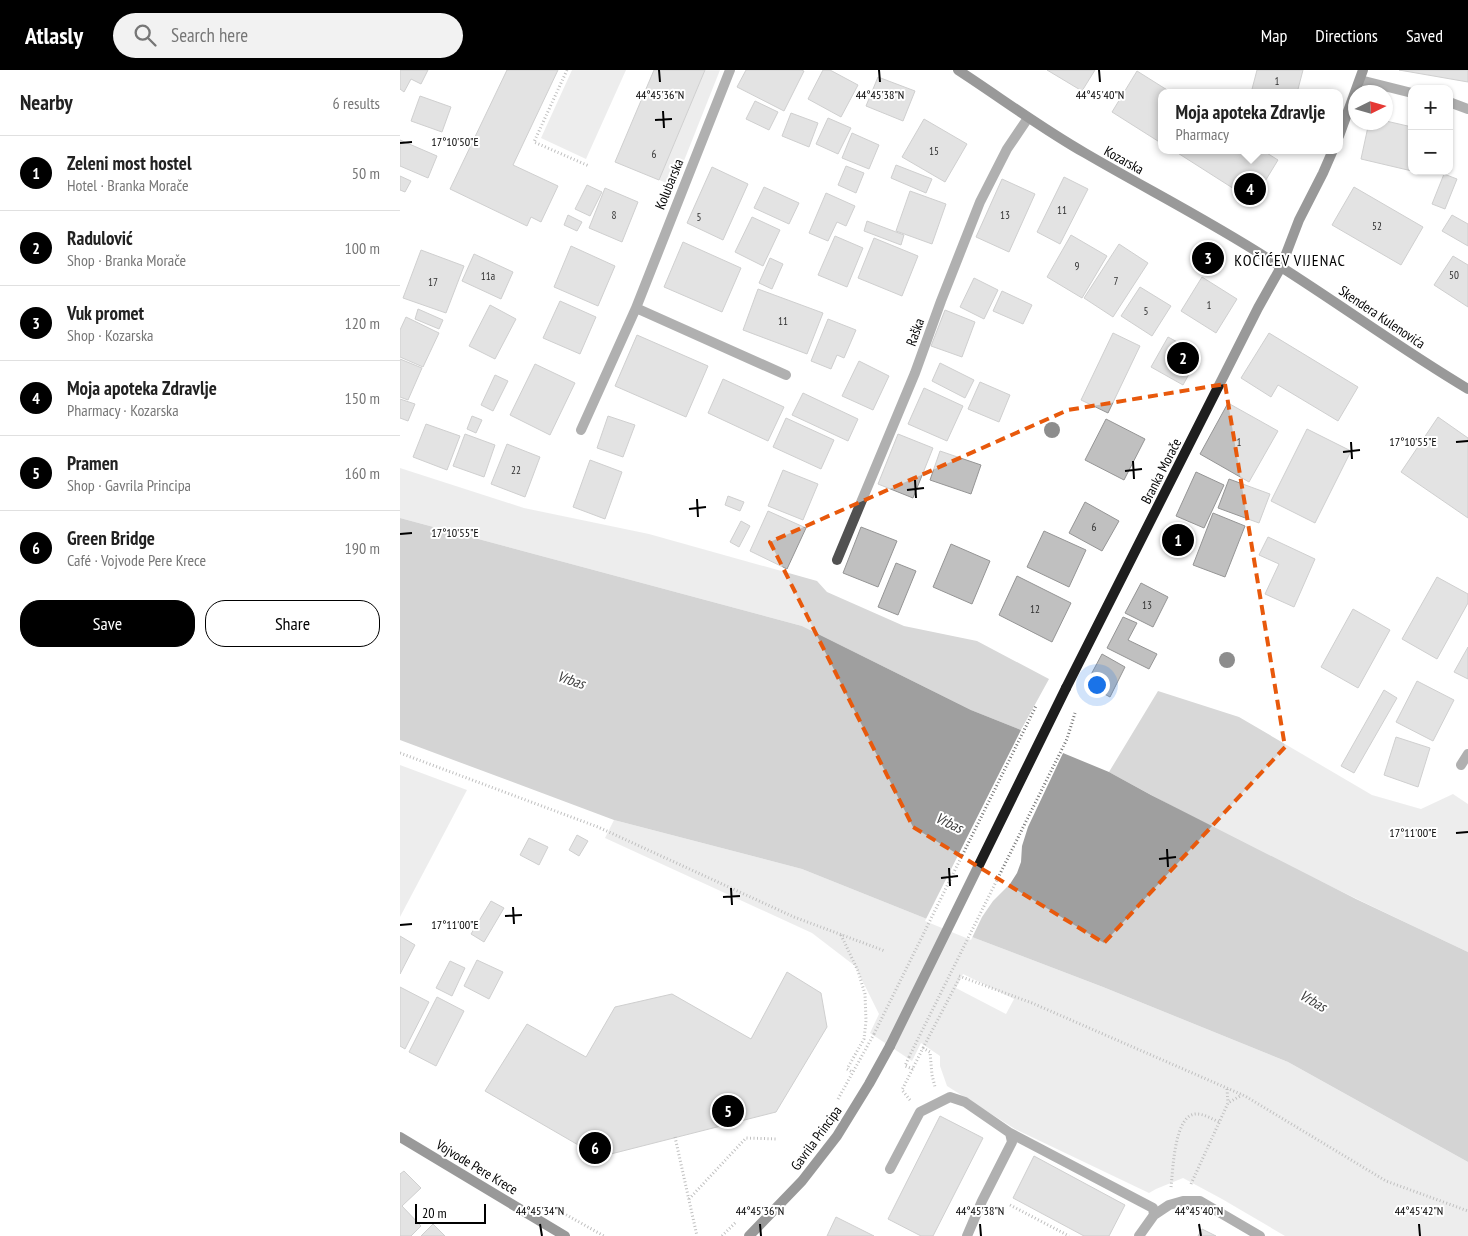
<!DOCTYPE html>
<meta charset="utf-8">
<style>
:root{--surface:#fff;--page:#f2f2f2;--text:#222;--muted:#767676;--line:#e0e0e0;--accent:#000}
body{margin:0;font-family:"PT Sans Narrow",sans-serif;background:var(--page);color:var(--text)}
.controls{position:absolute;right:15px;top:15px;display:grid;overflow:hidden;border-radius:10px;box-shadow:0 1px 4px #0004}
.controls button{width:45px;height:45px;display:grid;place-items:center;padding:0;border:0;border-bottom:1px solid var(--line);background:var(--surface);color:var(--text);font:25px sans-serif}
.compass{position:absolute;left:948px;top:15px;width:45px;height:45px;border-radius:50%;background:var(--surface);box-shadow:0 1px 4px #0004;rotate:85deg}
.scale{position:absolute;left:15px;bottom:12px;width:71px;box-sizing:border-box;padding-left:5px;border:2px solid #000;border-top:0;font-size:14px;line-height:18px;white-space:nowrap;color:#000;-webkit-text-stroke:4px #fff;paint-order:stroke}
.you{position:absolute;left:696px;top:614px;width:18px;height:18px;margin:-12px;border:4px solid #fff;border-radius:50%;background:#1a73e8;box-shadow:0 0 0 8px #1a73e833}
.badge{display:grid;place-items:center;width:32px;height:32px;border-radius:50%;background:var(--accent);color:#fff;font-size:16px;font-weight:700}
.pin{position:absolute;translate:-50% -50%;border:2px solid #fff;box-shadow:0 1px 5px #0006}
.popup{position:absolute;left:758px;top:19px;width:185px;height:65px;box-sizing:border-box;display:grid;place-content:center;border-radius:10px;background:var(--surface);filter:drop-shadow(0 1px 4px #0005);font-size:16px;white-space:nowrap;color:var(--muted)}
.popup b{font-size:19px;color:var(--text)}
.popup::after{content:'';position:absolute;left:50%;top:100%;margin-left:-10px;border:10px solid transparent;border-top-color:var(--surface)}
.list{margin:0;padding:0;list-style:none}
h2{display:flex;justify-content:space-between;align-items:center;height:65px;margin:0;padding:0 20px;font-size:21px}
h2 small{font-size:16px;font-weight:400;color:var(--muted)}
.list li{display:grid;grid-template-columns:32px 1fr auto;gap:15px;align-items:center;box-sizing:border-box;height:75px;padding:0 20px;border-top:1px solid var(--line)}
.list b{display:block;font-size:19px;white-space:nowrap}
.list p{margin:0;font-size:16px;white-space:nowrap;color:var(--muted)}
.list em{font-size:16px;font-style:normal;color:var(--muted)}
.actions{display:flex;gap:10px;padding:15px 20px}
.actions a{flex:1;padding:11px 0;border:1px solid var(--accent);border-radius:20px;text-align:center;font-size:18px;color:var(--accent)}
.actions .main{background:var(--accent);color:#fff}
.icon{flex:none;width:28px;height:28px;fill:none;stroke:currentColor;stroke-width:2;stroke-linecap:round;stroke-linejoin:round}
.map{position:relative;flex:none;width:1068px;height:1166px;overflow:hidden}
header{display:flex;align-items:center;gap:30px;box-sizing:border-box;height:70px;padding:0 25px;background:var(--accent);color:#fff}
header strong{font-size:24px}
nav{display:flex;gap:28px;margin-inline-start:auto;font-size:18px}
.search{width:350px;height:45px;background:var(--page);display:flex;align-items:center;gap:12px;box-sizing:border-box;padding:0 18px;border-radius:28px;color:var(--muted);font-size:19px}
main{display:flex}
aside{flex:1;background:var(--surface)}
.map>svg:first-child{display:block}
</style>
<header>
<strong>Atlasly</strong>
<div class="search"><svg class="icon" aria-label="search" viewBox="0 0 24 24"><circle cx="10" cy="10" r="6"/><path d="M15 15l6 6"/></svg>Search here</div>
<nav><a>Map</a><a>Directions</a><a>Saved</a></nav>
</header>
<main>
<aside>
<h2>Nearby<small>6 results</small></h2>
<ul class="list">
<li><span class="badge">1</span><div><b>Zeleni most hostel</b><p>Hotel · Branka Morače</p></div><em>50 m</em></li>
<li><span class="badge">2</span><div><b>Radulović</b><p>Shop · Branka Morače</p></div><em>100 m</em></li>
<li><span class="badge">3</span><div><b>Vuk promet</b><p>Shop · Kozarska</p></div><em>120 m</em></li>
<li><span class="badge">4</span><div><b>Moja apoteka Zdravlje</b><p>Pharmacy · Kozarska</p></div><em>150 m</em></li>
<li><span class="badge">5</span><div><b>Pramen</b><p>Shop · Gavrila Principa</p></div><em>160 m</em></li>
<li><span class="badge">6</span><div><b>Green Bridge</b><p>Café · Vojvode Pere Krece</p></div><em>190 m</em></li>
</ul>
<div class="actions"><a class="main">Save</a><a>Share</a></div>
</aside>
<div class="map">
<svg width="1068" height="1166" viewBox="0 0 1068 1166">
<rect width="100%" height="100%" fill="#fff"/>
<!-- green -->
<path fill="#d8d8d8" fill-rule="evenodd" d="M172,0H226L186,89L141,68Z
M305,0H320L274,116L259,110Z
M0,398L124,438L249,464L417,511L427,522L504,556L577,571L649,609L621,660L571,640L402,556L0,448Z
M758,621L839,647L972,725L1021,739L1053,724L1068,734V882C947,825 826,767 709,702Z
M0,695L67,720L0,847Z
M214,750L402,799L572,867L703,917L888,992L1068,1092V1166H885L822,1129L783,1108L756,1119L749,1123L615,1059L547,1016L540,996V986L521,973L512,991L470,963L479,944L455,896L412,863L205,768ZM563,904L614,929L606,944L556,918Z"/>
<!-- water -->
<path fill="#9f9f9f" d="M0,448L402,556L571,640L621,660L663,683L709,702L751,725L956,829L1068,882V1092L888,992L703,917L572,867L402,799L214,750L0,670Z"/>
<!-- pier -->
<path fill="#fff" d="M622,658L664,681L628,757L622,776L621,792L617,803L610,814L593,831L582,847L571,870L525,851Z"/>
<!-- building -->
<path fill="#c0c0c0" stroke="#959595" d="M0,0H28L21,14L11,9L4,22L0,19Z
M107,0H158L113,95L158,116L141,152L131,147L127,156L50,119Z
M254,0H305L259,110L215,92Z
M346,0H401L404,1L384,41L337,17Z
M423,0H430L458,15L441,47L408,29Z
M647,0H695L682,21Z
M857,0H903L897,23H851Z
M999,0H1068V12Z
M737,1L772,23H761V73L712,42Z
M478,7L515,21L503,51L466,36Z
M20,26L51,37L42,62L11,51Z
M355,31L378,42L369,60L346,49Z
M391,43L418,53L409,77L382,66Z
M428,48L451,58L438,84L416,74Z
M524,49L567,74L545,112L502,87Z
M986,51L1012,57V101L961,89L969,52H986Z
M452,63L479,75L469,99L442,88Z
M0,70L37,86L28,108L0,96Z
M773,80H862L878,90L853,131Z
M496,95L532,109L526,123L491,108Z
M446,96L464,103L456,123L438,115Z
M312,97L348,114L323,170L287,153Z
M1044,104L1057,109L1045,139L1032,134Z
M0,106L11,111L5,122L0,120Z
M664,107L688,119L660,174L637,162Z
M602,109L635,124L609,182L576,167Z
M187,115L202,122L190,146L175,139Z
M364,117L399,133L389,154L354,138Z
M954,117L1023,157L1001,195L932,155Z
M205,118L238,132L222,172L189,158Z
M510,121L546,134L532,174L496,161Z
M426,123L455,136L446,156L437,152L428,171L409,163Z
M168,145L182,152L177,161L164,155Z
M1052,145L1068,154V176L1042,161Z
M352,147L380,160L363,196L335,182Z
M467,151L504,165L501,175L464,161Z
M671,165L707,186L682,228L647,207Z
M435,166L463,178L447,217L418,205Z
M474,168L518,186L502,226L458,208Z
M283,172L341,198L322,242L264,217Z
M719,174L748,193L713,247L684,228Z
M171,176L215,196L198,236L154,217Z
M21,180L64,196L46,243L3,228Z
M74,184L113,202L101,229L62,211Z
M1053,186L1068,195V237L1034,215Z
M370,188L383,194L372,219L359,213Z
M802,207L837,229L816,263L781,241Z
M574,208L598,220L584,249L560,237Z
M740,217L771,236L752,266L721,246Z
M358,219L423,243L407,284L343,260Z
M602,221L632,235L623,254L593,241Z
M160,231L196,247L180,284L143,268Z
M90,235L116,249L95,289L69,276Z
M18,239L43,250L39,259L15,249Z
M545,240L575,252L562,287L531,276Z
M6,247L39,263L23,297L0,287V260Z
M428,249L456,260L444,288L437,285L431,299L411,291Z
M713,263L740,276L708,343L681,330Z
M869,263L958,317L938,351L878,315L871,327L841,308Z
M237,265L308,296L286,347L215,316Z
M768,267L800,284L783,315L751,297Z
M0,289L22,298L8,330L0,327Z
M459,291L489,306L473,340L442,326Z
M540,293L574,310L565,328L532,311Z
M135,294L175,313L150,365L110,345Z
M95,305L108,311L93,341L81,335Z
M323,309L384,337L368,371L308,343Z
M580,312L610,325L599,352L568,339Z
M524,318L563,336L547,371L508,354Z
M403,323L458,349L448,371L392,345Z
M0,329L15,334L8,351L0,348Z
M828,333L878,361L849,412L800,384Z
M72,346L82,350L76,363L67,359Z
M208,346L235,355L223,387L197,378Z
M1038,347L1068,368V448L1001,402Z
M386,348L434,370L421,399L373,377Z
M706,349L745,369L724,410L685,390Z
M26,354L60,366L47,400L13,387Z
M907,359L951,381L915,453L871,431Z
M65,364L95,375L84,407L53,396Z
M498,364L533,378L513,428L478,414Z
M107,374L140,387L125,427L91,414Z
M540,381L581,395L571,424L530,410Z
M190,390L222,402L205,449L173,437Z
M383,400L418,414L403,450L368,436Z
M796,402L824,415L804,458L776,446Z
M829,409L870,424L859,453L818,438Z
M328,426L344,432L340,441L325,435Z
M685,432L719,451L702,481L669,463Z
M368,441L406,458L387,499L350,481Z
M813,443L845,456L825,507L793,495Z
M341,451L350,456L339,477L330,472Z
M461,457L497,471L478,517L443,503Z
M644,461L686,480L669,517L627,497Z
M868,467L915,489L894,537L865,524L879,494L859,485Z
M551,474L590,491L572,534L533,517Z
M496,493L516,501L498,545L478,537Z
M617,506L671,533L652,572L599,545Z
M1037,507L1068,524V533L1037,589L1002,569Z
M741,513L768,527L753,557L725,543Z
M953,539L990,560L958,618L921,597Z
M723,547L737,553L728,570L757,584L749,599L707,578Z
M1068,577V609L1054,602Z
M702,584L725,597L710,627L686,614Z
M1017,611L1054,630L1033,671L996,652Z
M984,620L997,628L954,703L941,696Z
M996,667L1030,678L1018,717L984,705Z
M177,765L188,771L179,786L169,780Z
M129,768L148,777L139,795L120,785Z
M91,831L104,838L84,872L71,864Z
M0,866L15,875L0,904Z
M77,890L103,902L89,929L64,916Z
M50,891L65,898L52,926L36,918Z
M387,902L421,923L427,957L376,1042L199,1087L85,1021L127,954L186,987L215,937L272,924L351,969Z
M0,917L29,932L5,979L0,976Z
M37,927L64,941L36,996L9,982Z
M540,1046L583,1068L533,1166H521L488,1149Z
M634,1086L725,1135L709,1166H684L613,1128Z
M4,1101L21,1118L2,1136L21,1156L11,1166H0V1104Z
M436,1147L474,1166H427Z
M33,1154L45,1166H21Z
M802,1159L816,1166H798Z"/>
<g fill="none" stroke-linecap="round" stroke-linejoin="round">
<!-- path -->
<path stroke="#737373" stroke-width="3" stroke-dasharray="1 2.5" stroke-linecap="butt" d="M167,0L134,72L189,96
M0,683L198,757L394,847L485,881
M441,865L458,901L465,924L466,951L464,969L447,999L452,1002
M559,906L632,933L845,1026L986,1111L1068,1141
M523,978L560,907
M509,987L505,996L513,999
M827,1019L828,1033
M438,1029L474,964
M510,1030L502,1020L523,978L530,982L532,1005L535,1017
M275,1067L297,1166
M791,1114L828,1033L842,1025
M771,1117C773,1101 774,1043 797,1044C804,1044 812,1049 819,1052
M289,1129L346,1068L378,1069
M610,1135L669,1166
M163,1143L204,1166
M322,1166L336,1152"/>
<!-- lane -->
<path stroke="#515151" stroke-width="10" d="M610,1063L753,1138L754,1145
M490,1099L520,1042L550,1027L565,1032L610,1063L612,1072L582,1131L567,1166
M739,1166L754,1145L769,1135L783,1131H800L860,1166"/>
<!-- street -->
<path stroke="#515151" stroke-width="10" d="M960,10L1012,23
M1049,32L1068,39
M236,238L386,305
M181,360L236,238L330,0
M437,490L515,303L541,231L580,132L607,79L628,48
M1061,695L1068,684"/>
<!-- secondary -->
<path stroke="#1e1e1e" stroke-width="10" d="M558,0C601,28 641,58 685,83C750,121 818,155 881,197C944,237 1004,281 1068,319
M939,66L963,0
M666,618L858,238L881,197L899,150L923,103L933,80
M0,1067L165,1166
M349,1166L402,1111L437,1066L469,1014L490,976"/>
<!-- path-bridge -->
<path stroke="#737373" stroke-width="3" stroke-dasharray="1 2.5" stroke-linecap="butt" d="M474,964L636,636
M509,987L667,669L675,643"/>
<!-- secondary-bridge -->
<path stroke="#1e1e1e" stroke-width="10" d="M490,976L666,618"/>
</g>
<!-- trees -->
<g fill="#8d8d8d">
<circle cx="652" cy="360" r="8"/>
<circle cx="827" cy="590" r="8"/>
</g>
<!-- marked area -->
<path d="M0 0H1068V1166H0ZM825,314L885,677L704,873L513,757L370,472L668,340Z" fill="#fff" fill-opacity=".55" fill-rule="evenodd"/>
<path fill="none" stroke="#e8590c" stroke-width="4" stroke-dasharray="10 6" stroke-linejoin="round" d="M825,314L885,677L704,873L513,757L370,472L668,340Z"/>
<!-- ticks -->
<path fill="none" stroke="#000" stroke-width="2" d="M259,0L260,12M479,0L480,12M699,0L700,12M263,41L264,58M255,50L272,49M0,73L12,72M951,372L952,389M1056,372L1068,371M943,382L960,380M733,391L734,409M725,401L742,399M515,410L516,428M507,420L524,418M297,429L298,447M289,439L306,437M0,464L12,463M1056,763L1068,762M767,779L768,797M759,789L776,787M549,798L550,816M541,808L558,806M331,818L332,835M323,827L340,826M113,837L114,854M105,846L122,845M0,855L12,854M140,1154L142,1166M360,1154L361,1166M580,1154L581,1166M799,1154L801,1166M1019,1154L1020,1166"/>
<g text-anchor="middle" stroke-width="4" stroke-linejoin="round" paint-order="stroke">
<!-- number labels -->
<g font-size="11" fill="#303030">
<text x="877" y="15">1</text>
<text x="534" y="85">15</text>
<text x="254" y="88">6</text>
<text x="662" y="144">11</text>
<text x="214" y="149">8</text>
<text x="605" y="149">13</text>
<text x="299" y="151">5</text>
<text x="977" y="160">52</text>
<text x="677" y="200">9</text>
<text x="1054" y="209">50</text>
<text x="88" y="210">11a</text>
<text x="716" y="215">7</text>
<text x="33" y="216">17</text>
<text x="809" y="239">1</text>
<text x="746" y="245">5</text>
<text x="383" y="255">11</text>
<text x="839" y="376">1</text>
<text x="116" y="404">22</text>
<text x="694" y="461">6</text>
<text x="747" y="539">13</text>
<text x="635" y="543">12</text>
</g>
<!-- street labels -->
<g font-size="14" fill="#000" stroke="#fff">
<text transform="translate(724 90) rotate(29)" y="5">Kozarska</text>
<text transform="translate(269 114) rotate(-68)" y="5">Kolubarska</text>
<text transform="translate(982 247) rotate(34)" y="5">Skendera Kulenovića</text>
<text transform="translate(515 262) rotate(-70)" y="5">Raška</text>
<text transform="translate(761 401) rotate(-63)" y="5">Branka Morače</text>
<text transform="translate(416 1068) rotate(-54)" y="5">Gavrila Principa</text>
<text transform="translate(77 1097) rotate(31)" y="5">Vojvode Pere Krece</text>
</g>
<!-- water labels -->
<g font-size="15" font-style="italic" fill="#404040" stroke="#fff">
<text transform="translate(171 610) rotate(18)" y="5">Vrbas</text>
<text transform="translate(549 753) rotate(25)" y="5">Vrbas</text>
<text transform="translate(913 931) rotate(30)" y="5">Vrbas</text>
</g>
<!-- quarter labels -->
<g font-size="16" letter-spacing="1" fill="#000" stroke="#fff">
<text x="890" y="196">KOČIĆEV VIJENAC</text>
</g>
</g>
<g font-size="12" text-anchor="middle" fill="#000" stroke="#fff" stroke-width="4" stroke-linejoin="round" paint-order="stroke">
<text x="260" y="29">44°45'36"N</text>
<text x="480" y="29">44°45'38"N</text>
<text x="700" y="29">44°45'40"N</text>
<text x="55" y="76">17°10'50"E</text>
<text x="1013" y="376">17°10'55"E</text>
<text x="55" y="467">17°10'55"E</text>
<text x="1013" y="767">17°11'00"E</text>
<text x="55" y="859">17°11'00"E</text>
<text x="140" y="1145">44°45'34"N</text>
<text x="360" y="1145">44°45'36"N</text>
<text x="580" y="1145">44°45'38"N</text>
<text x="799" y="1145">44°45'40"N</text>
<text x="1019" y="1145">44°45'42"N</text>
</g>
</svg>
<div class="controls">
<button>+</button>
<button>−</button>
</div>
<svg class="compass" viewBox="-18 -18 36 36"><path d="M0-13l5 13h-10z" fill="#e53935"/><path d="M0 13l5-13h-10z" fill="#767676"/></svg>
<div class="scale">20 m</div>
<div class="you"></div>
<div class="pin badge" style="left:778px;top:470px">1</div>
<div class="pin badge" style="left:783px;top:288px">2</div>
<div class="pin badge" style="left:808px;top:188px">3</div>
<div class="pin badge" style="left:850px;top:119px">4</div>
<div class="popup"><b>Moja apoteka Zdravlje</b>Pharmacy</div>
<div class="pin badge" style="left:328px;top:1041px">5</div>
<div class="pin badge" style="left:195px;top:1078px">6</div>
</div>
</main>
